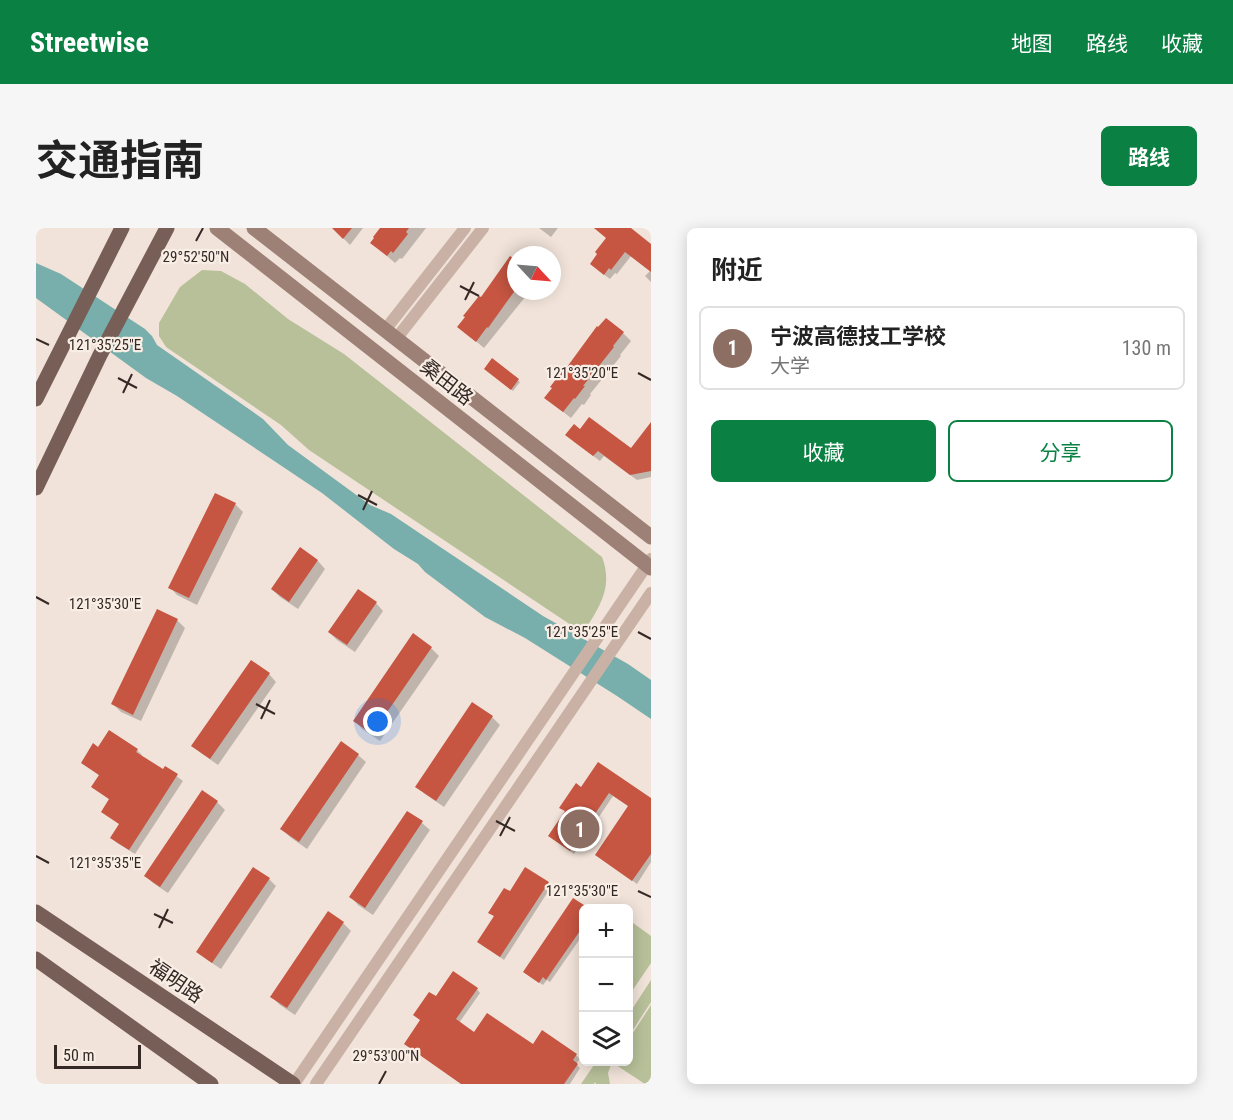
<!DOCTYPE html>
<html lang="zh">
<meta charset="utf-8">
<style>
:root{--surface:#fff;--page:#f6f6f6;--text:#222;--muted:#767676;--line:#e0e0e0;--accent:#0b8043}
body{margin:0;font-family:"Roboto Condensed","Noto Sans SC",sans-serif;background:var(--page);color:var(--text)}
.controls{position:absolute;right:18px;bottom:18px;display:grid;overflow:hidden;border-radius:9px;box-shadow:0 3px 15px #0003}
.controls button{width:54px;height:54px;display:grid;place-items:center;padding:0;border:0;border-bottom:2px solid var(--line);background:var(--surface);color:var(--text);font:30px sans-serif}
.compass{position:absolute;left:471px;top:18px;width:54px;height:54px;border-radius:50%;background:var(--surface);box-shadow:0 3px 15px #0003;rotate:116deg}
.scale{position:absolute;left:18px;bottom:15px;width:87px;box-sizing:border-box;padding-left:6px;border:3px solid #352926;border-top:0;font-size:16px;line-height:21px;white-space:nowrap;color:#352926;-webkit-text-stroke:4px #f9eee5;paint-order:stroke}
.you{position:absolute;left:342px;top:494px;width:21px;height:21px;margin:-15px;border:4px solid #fff;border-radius:50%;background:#1a73e8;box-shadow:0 0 0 9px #1a73e833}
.badge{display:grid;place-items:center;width:39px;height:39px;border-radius:50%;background:var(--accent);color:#fff;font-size:20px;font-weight:700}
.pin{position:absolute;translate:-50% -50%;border:3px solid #fff;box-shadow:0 2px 6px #0006}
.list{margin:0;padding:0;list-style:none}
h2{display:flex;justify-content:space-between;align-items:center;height:78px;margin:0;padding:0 24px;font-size:26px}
h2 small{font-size:20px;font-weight:400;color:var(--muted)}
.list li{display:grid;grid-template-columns:39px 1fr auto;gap:18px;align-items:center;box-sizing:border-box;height:84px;margin:0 12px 12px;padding:0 12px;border:2px solid var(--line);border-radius:9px}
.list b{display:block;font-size:22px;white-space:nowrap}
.list p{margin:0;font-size:20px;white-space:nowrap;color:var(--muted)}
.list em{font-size:20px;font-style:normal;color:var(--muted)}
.actions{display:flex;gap:12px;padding:18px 24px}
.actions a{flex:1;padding:14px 0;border:2px solid var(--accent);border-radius:9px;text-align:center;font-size:21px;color:var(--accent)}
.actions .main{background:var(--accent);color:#fff}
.icon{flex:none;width:33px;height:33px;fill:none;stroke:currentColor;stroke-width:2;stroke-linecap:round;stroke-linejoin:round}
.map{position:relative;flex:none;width:615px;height:856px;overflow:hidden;border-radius:9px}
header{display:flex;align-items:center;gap:36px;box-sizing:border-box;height:84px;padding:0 30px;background:var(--accent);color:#fff}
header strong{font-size:28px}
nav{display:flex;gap:33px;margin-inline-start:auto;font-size:21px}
.intro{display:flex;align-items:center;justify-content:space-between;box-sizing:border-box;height:144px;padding:0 36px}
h1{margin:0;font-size:42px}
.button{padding:15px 27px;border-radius:9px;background:var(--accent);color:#fff;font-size:21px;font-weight:700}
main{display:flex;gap:36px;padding:0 36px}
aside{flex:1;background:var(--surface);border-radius:9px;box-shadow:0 3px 15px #0003}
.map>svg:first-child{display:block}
</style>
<header>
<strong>Streetwise</strong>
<nav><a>地图</a><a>路线</a><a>收藏</a></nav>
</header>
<div class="intro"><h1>交通指南</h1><a class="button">路线</a></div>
<main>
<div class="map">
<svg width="615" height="856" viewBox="0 0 615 856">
<rect width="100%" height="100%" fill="#f1e3d9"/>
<!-- green -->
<path fill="#b7c099" d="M166,42L185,43L209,56L252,91L308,126L566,329C578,360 562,381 547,405L273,222L245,197L130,119L123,108V95L144,59Z
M593,692L615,708V735L594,766L592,765Z
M615,752V774L593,808V786Z
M615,777V856H609L577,835L592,834L593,811Z
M560,834H576L572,845L574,856H560L559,854L558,856H545Z"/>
<!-- water -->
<path fill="#78aeab" d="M0,35L25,46L109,101L116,108L121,117L227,191L252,217L334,277L355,286L507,388L592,436L615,452V491L581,468L489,410L449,389L389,344L382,336L358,321L286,265L141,168L110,150L0,70Z"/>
<!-- shadow -->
<path fill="#0003" d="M297,0H327L314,17Z
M346,0H390L366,31L364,30L359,35L336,15Z
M503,0H522L515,9Z
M558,0H592L615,18V54L609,48L614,43L595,28L581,46L579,45L574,51L562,42L572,10Z
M483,22L490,27H480V63H494L448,120L423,99Z
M587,105L595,113L584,127L585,128L554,166L555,167L548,177L546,176L535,190L518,177Z
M456,132L484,154L477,163L450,140Z
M615,196V249L601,252L568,228L564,233L537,213L544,203L595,222Z
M199,276L207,284L161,377L141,367L134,359Z
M264,321L282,333L289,341L262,381L244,369L236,361Z
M340,375L347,383L319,424L301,412L293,404Z
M122,383L142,393L149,400L105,493L85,484L77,476Z
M377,407L395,420L403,428L344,513L326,501L319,493Z
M233,446L240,454L182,537L165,525L157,517Z
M456,489L464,497L408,579L389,566L381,558Z
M63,521L101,522L106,527L105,529L128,543L130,540L147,553L99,626L81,615L76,610L85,597L67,584L74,572L57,559L64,548L47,535Z
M322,527L330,534L271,621L254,609L246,601Z
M563,536L615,572V634L601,656L561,627L594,579L577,568L538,626L517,611L530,584L525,579L545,561Z
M181,574L189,582L132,665L117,655L110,648Z
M372,585L386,595L394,602L337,687L322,677L315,669Z
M233,651L240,658L185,741L170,731L162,724Z
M512,655L515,659L468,732L446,717L459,689L454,685L474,665Z
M538,672L549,680H548V705L514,754L511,752L507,757L492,747Z
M307,695L315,703L259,787L244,777L236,769Z
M441,761L444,765L423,795L438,806L540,827L544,831L540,836L544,840L534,856H426L400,771Z"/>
<!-- building -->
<path fill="#c65542" d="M296,0H316L307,11Z
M344,0H373L370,4L372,6L357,25L355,23L351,28L334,15L338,10L337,9Z
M558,0H595L615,16V44L589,24L575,42L573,40L568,47L554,36L561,26L559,24L570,10Z
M474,28L480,32V61L452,100L451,99L440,114L421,99L429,89L427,88L443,68L445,69Z
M570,90L588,104L577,118L578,119L547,158H549L539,171L538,170L527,184L508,170L516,160L514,159L530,138L531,139L561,98L562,99Z
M456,130L483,151L475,162L448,141Z
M553,189L595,220L615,194V243L594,247L562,223L557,228L529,207L538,196L544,201Z
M179,265L200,275L153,370L132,360Z
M264,319L282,332L253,374L235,361Z
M322,361L341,374L311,417L292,404Z
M121,381L142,391L97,487L75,476Z
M377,405L396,419L336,506L317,493Z
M215,432L234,445L174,531L155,518Z
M436,474L457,488L400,573L379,559Z
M73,502L102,521L100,524L127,541L129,538L142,546L93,622L74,610L83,596L65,584L73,571L55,559L63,547L45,535L57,515L62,519Z
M305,513L323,526L263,614L244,601Z
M562,534L615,570V626L596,653L559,627L592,578L573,565L534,623L512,608L529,583L523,580L540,555L545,559Z
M166,562L182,573L124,659L108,648Z
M371,583L387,593L329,680L313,669Z
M217,639L234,650L176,735L160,724Z
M489,639L513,654L464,729L441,714L458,688L452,685L468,660L474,663Z
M537,670L548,677V697L510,752L507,749L503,755L487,744Z
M292,683L308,694L251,780L234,769Z
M417,743L442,760L420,791L438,804L451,785L497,816L506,802L541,826L537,832L542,836L528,856H425L368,816L384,792L377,787L393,764L400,768Z"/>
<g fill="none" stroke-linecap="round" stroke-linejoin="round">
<!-- minor -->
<path stroke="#c9b2a5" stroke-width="12" d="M349,102L429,0
M360,111L447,0
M258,856L615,331
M280,856L615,365"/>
<!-- secondary -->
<path stroke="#9d8176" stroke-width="15" d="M181,0L615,340
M218,0L615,309"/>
<!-- primary -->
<path stroke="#775f57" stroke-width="15" d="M0,171L86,0
M0,260L64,127L131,0
M0,684L257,856
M0,731L175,856"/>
</g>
<!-- ticks -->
<path fill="none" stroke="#352926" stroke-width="2" d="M160,13L167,0M424,58L443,68M429,72L438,54M0,111L13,117M602,145L615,152M82,150L101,160M87,165L96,146M322,267L341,277M327,282L336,263M0,369L13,376M602,404L615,411M220,476L239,486M225,491L234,472M460,593L479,603M464,608L474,589M0,628L13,635M602,663L615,669M118,686L137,695M123,700L132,681M343,856L350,843"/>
<g text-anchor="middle" stroke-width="4.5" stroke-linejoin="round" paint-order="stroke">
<!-- street labels -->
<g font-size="20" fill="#352926" stroke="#f9eee5">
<text transform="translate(411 154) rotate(38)" y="7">桑田路</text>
<text transform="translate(140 753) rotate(34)" y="7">福明路</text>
</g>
</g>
<g font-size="15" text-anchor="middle" fill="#352926" stroke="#f9eee5" stroke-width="4.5" stroke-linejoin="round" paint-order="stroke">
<text x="160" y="34">29°52'50"N</text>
<text x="69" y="122">121°35'25"E</text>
<text x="546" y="150">121°35'20"E</text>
<text x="69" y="381">121°35'30"E</text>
<text x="546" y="409">121°35'25"E</text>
<text x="69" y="640">121°35'35"E</text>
<text x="546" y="668">121°35'30"E</text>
<text x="350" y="833">29°53'00"N</text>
</g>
</svg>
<div class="controls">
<button>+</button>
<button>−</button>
<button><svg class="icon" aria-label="layers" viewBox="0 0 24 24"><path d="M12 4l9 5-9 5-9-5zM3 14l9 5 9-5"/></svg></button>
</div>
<svg class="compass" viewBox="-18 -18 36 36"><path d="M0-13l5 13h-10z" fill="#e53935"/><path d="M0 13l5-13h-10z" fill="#767676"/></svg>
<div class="scale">50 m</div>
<div class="you"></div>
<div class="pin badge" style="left:544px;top:601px;background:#8d6e63">1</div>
</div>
<aside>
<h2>附近<small></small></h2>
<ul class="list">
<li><span class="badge" style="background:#8d6e63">1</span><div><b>宁波高德技工学校</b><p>大学</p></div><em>130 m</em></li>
</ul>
<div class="actions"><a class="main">收藏</a><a>分享</a></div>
</aside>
</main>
